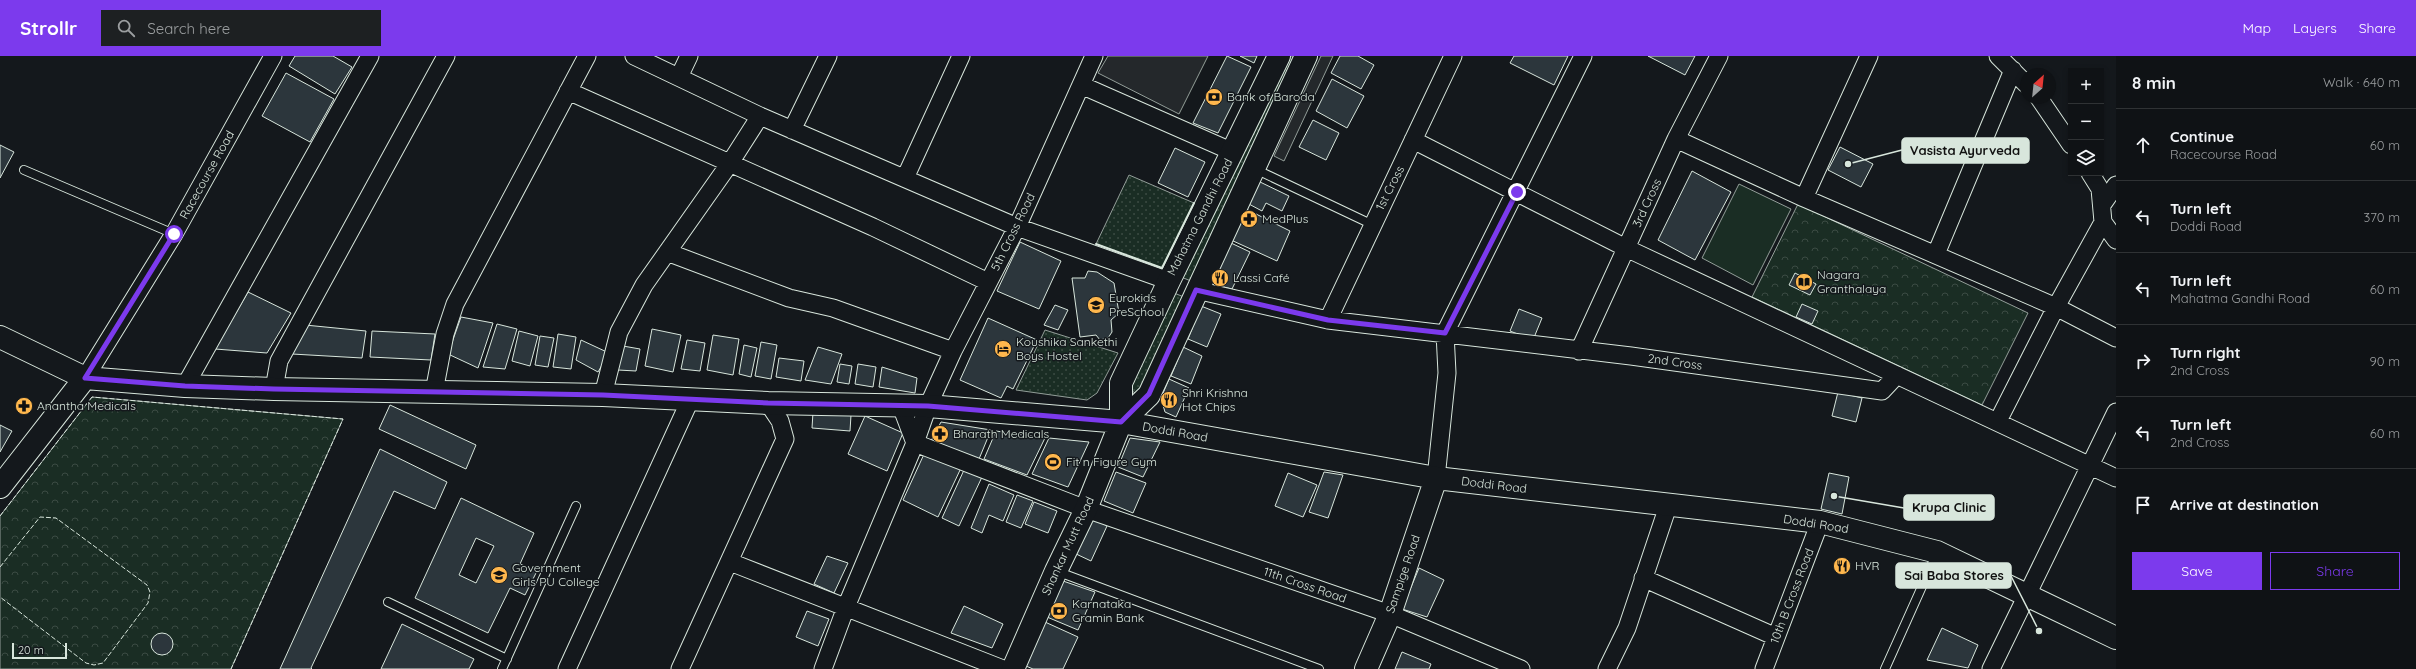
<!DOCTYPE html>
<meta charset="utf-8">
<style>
:root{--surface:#0f1215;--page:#1d2022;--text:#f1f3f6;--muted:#9b9ea0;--line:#2f3234;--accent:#7c3aed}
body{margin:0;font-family:Quicksand,sans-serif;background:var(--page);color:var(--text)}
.controls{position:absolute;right:12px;top:12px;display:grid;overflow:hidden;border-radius:0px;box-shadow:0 2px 6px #0003}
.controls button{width:36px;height:36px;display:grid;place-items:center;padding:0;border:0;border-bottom:1px solid var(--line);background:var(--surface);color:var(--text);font:20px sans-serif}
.compass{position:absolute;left:2020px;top:12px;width:36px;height:36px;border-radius:50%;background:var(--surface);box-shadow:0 2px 6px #0003;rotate:27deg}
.scale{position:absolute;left:12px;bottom:10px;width:55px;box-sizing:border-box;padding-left:4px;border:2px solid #d8e6dc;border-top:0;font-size:11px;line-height:14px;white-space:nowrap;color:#d8e6dc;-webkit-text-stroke:3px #14181c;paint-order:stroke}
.stop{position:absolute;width:12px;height:12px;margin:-9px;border:3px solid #7c3aed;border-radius:50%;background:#fff}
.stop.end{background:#7c3aed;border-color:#fff;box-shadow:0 1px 4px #0008}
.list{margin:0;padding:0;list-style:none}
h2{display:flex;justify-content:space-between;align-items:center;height:52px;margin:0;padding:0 16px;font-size:17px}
h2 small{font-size:13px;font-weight:400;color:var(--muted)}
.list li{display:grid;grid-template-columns:26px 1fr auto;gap:12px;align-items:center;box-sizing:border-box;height:72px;padding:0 16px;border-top:1px solid var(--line)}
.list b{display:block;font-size:15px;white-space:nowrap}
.list p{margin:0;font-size:13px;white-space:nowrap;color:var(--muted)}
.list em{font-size:13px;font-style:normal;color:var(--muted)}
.actions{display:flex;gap:8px;padding:12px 16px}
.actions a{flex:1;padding:9px 0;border:1px solid var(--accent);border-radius:0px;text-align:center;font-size:14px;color:var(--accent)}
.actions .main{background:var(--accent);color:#fff}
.icon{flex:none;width:22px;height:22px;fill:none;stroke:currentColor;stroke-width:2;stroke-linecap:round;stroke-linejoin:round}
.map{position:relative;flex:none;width:2116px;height:613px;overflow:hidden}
header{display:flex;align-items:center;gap:24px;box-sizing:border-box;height:56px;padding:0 20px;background:var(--accent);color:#fff}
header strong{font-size:19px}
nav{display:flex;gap:22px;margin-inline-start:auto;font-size:14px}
.search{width:280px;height:36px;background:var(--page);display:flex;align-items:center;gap:10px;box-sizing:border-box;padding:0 14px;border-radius:0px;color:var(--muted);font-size:15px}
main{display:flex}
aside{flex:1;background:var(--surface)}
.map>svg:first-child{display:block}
</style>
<header>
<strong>Strollr</strong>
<div class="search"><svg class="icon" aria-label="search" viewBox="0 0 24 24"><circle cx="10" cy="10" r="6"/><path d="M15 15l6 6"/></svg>Search here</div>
<nav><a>Map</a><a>Layers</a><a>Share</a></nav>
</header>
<main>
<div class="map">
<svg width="2116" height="613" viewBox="0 0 2116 613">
<defs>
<pattern id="grass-dots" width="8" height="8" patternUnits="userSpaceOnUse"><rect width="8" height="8" fill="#1a2d24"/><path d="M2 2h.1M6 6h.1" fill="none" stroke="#3b4b43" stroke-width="1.8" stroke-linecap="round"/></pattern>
<pattern id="park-crowns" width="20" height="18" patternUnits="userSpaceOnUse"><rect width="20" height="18" fill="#1a2d24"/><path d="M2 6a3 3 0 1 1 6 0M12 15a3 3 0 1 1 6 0" fill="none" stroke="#3b4b43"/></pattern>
</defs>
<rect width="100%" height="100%" fill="#14181c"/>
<!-- grass -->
<path fill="url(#grass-dots)" stroke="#939e99" d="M1289,0H1299L1191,225L1181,221Z
M1129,119L1194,147L1162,212L1096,188Z
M1174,237L1184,241L1139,339L1130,334Z
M1045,274L1118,297L1097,337L1087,344L1016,334Z"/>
<!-- park -->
<path fill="url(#park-crowns)" stroke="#939e99" d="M1798,148L2028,257L1982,349L1752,241Z
M92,341L343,363L231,613H0V460Z"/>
<!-- garden -->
<path fill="#1a2d24" stroke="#939e99" d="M1739,128L1791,153L1753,229L1702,202Z"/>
<!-- parking -->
<path fill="#24282b" stroke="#939e99" d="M1108,0H1208L1179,58L1098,17Z
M1321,0H1333L1284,105L1274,100Z"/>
<!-- building -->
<path fill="#2c363c" stroke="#d8e6dc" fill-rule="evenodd" d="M295,0H333L352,11L335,38L289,10Z
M1227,0L1251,11L1218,77L1193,67Z
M1240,0H1257L1254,7Z
M1340,0H1358L1374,9L1361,33L1331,17Z
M1514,0H1568L1554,29L1510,7Z
M1648,0H1695L1685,19Z
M286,17L334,43L310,86L262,60Z
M1332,23L1364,40L1347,72L1316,55Z
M1313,64L1339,77L1326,104L1299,91Z
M0,89L14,96L0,122Z
M1840,91L1873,108L1861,131L1828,114Z
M1175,92L1205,106L1188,141L1158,127Z
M1692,115L1731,136L1695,204L1658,184Z
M1258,125L1289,140L1282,155L1266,147L1262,155L1247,147Z
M1246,153L1290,175L1277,205L1231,184Z
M1020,186L1061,205L1039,253L997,235Z
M1231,187L1250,196L1232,233L1211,228Z
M1088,215L1097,216L1114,227L1119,257L1111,264L1112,276L1108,282L1100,284L1096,279L1080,281L1072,222H1085Z
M1795,217L1816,228L1810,239L1789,229Z
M248,236L291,257L267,297L215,293Z
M1802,248L1818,255L1812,268L1796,261Z
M1055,249L1068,254L1058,274L1044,269Z
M1201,250L1221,258L1207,291L1188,283Z
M1519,253L1542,262L1533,284L1510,275Z
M461,261L493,267L478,312L448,298Z
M988,262L1037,284L1013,333L1007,330L1001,342L960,324Z
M497,268L517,273L505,313L483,311Z
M305,269L366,275L362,302L292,298Z
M652,273L681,279L673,316L645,310Z
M372,275L435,278L431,304L370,301Z
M519,275L538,280L530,310L512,305Z
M558,278L576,281L571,313L553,311Z
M713,279L739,283L733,319L707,314Z
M540,280L554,282L548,311L535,309Z
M581,284L609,297L598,316L576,304Z
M687,284L705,287L700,315L681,313Z
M761,286L777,289L771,323L755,320Z
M744,289L757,292L751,321L739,318Z
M623,290L640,293L636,315L618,314Z
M818,291L842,298L831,328L805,324Z
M1183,291L1202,300L1191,328L1171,320Z
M779,302L804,305L801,325L776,321Z
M840,308L852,310L849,328L837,326Z
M858,308L876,311L873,331L855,328Z
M882,311L917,322L915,337L879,331Z
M1169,323L1189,332L1176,361L1165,356L1161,342Z
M1838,336L1862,342L1856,366L1832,360Z
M390,349L476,389L466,413L379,373Z
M813,356L851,359L850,375L812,372Z
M865,360L903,377L887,415L848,398Z
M941,366L991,374L979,403L931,385Z
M0,369L12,375L0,396Z
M996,375L1045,382L1027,419L984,403Z
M1049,382L1089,386L1068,431L1032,418Z
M1130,382L1160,386L1143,421L1118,411Z
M380,393L447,426L435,453L394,435L311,612L312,613H280Z
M925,396L961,412L938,461L903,444Z
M964,414L982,421L959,470L942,462Z
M1116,416L1146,427L1133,457L1104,445Z
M1324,416L1343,419L1328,462L1309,456Z
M1288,417L1317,429L1303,461L1275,450Z
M1829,417L1849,421L1842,458L1821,453Z
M989,428L1014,439L1003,465L989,459L982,477L971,472Z
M1017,439L1033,445L1021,472L1006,466Z
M461,442L534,477L520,508L537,515L525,539L510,532L488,577L415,542ZM476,482L494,490L476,527L459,519Z
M1034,446L1057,455L1048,477L1025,468Z
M1091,461L1107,470L1091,505L1074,497Z
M827,500L848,507L834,537L814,528Z
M1419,512L1444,524L1427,561L1402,553Z
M1063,525L1095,536L1078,574L1047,561Z
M964,550L1003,568L992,592L951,577Z
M807,555L829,563L818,590L796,581Z
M1045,566L1078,581L1063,613H1033L1026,610Z
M402,568L474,603L469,613H381Z
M1942,572L1978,589L1968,612L1927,604Z
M151 588a11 11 0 1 1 22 0a11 11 0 1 1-22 0Z
M1402,596L1431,608L1429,613H1395Z"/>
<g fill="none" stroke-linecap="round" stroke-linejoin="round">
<defs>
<path id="lane" d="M1255,113L1371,168
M24,114L174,178
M1056,515L1319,613
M388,546L507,603
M502,613L576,450
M1885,613L1937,497"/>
<path id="street" d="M634,0L760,60
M1998,0L2026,28
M679,21L689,0
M1081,29L1233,96
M568,35L873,171L988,226
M2039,42L2071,89
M792,74L828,0
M1676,83L1804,142L2056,251L2116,282
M1413,84L1626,192L2116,422
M2090,117L2100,133L2103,166L2116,184
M905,122L961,0
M1804,142L1869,0
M2102,149L2116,129
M667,196L789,242L833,252L953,295
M1936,198L2013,14
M1196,234L1328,264L1631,300L1882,335L1897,319
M1328,264L1453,0
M1579,295L1676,83L1719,0
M85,322L174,178L273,0
M185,330L370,0
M274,333L279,305L446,0
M434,336L445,278L455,248L587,0
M603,339L619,276L644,229L730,107L760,60L1017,171L1169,225
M901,350L915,387L1086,453L1390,558L1521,613
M1998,365L2056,251L2103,166
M1436,422L1447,317L1445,277L1583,0
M730,506L1003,613
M1643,522L1776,581
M567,613L691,342
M680,613L785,383L780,365L768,347
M823,613L846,551L915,387L928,350L953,295L1017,171L1094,0
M1607,613L1627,572L1668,450
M1764,613L1820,466
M1991,613L2116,356"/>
<path id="secondary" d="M0,281L85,322L185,330L274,333L603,339L768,347L928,350L1121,366L1436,422L1820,466L1937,496L2116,582
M1121,366L1149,339L1306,0
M0,431L85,322
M1013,613L1056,515L1086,453L1121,366V327L1169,225L1279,0
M1366,613L1390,558L1436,422"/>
</defs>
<!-- lane casing -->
<use href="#lane" stroke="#d8e6dc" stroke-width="10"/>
<!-- street casing -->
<use href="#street" stroke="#d8e6dc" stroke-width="19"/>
<!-- secondary casing -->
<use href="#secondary" stroke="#d8e6dc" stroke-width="24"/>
<!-- lane -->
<use href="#lane" stroke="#14181c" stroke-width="8"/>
<!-- street -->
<use href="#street" stroke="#14181c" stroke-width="17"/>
<!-- secondary -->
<use href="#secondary" stroke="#14181c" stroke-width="22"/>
<!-- fence -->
<path stroke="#d8e6dc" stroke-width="1" stroke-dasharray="5 2" stroke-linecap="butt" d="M0,460L92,341L343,363L231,613
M0,511L40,461L56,462L147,529L150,536L148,547L103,607L94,609L86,607L0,541"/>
<!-- wall -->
<path stroke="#d8e6dc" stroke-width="2" d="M1096,188L1162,212L1194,147"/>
</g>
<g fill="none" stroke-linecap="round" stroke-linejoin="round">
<!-- route -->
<path stroke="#7c3aed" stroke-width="5" d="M174,178L85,322L185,330L274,333L603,339L768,347L928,350L1121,366L1149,338L1196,234L1328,264L1445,277L1517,136"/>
</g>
<!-- icons -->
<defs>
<symbol id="bank-disc" viewBox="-11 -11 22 22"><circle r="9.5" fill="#ffb74d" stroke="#14181c"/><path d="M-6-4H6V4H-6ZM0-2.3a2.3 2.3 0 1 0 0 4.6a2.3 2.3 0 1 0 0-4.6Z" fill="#111"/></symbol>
<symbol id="pharmacy-disc" viewBox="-11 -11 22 22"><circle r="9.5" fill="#ffb74d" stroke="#14181c"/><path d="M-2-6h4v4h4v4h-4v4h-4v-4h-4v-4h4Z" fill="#111"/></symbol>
<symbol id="restaurant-disc" viewBox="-11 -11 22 22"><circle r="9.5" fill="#ffb74d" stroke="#14181c"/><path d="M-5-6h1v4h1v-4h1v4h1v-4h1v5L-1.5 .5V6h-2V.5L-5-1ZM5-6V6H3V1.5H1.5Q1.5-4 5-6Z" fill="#111"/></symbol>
<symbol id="library-disc" viewBox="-11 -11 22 22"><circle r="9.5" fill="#ffb74d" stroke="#14181c"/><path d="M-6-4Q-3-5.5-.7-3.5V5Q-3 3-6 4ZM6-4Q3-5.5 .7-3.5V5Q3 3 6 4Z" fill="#111"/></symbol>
<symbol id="school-disc" viewBox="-11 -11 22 22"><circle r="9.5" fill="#ffb74d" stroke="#14181c"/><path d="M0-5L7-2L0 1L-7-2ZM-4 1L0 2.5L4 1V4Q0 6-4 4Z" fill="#111"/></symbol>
<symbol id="hotel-disc" viewBox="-11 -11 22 22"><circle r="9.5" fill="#ffb74d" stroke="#14181c"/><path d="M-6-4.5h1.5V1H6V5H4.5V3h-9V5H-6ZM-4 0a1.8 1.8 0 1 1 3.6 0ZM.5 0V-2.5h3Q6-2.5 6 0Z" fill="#111"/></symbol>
<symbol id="stadium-disc" viewBox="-11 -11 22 22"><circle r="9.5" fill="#ffb74d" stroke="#14181c"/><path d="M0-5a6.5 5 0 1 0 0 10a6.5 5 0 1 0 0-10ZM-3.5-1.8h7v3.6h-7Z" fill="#111"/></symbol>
<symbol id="university-disc" viewBox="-11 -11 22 22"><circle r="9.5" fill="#ffb74d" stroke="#14181c"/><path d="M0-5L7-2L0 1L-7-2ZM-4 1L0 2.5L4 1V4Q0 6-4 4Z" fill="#111"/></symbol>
</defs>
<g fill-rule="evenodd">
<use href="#bank-disc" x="1204" y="31" width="20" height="20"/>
<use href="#pharmacy-disc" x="1239" y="153" width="20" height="20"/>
<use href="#restaurant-disc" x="1210" y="212" width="20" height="20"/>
<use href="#library-disc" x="1794" y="216" width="20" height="20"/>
<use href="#school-disc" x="1086" y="239" width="20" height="20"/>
<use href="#hotel-disc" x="993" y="283" width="20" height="20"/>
<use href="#restaurant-disc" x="1159" y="334" width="20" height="20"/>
<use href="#pharmacy-disc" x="14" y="340" width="20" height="20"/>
<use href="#pharmacy-disc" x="930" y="368" width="20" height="20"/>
<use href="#stadium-disc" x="1043" y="396" width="20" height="20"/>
<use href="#restaurant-disc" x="1832" y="500" width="20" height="20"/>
<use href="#university-disc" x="489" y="509" width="20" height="20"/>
<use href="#bank-disc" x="1049" y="545" width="20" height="20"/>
</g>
<g text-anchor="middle" stroke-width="3" stroke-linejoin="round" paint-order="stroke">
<!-- poi labels -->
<g font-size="12" fill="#d8e6dc" stroke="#14181c" text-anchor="start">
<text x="1227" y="45">Bank of Baroda</text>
<text x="1262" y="167">MedPlus</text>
<text x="1817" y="223">Nagara<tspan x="1817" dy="14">Granthalaya</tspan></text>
<text x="1233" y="226">Lassi Café</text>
<text x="1109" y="246">Eurokids<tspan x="1109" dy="14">PreSchool</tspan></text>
<text x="1016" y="290">Koushika Sankethi<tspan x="1016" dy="14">Boys Hostel</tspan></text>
<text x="1182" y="341">Shri Krishna<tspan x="1182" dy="14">Hot Chips</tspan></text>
<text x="37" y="354">Anantha Medicals</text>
<text x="953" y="382">Bharath Medicals</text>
<text x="1066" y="410">Fit n Figure Gym</text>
<text x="1855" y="514">HVR</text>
<text x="512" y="516">Government<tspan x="512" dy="14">Girls PU College</tspan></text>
<text x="1072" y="552">Karnataka<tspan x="1072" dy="14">Gramin Bank</tspan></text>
</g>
<!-- street labels -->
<g font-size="12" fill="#d8e6dc" stroke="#14181c">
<text transform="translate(207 119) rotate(-61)" y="4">Racecourse Road</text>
<text transform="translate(1390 132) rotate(-63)" y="4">1st Cross</text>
<text transform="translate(1647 147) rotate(-65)" y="4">3rd Cross</text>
<text transform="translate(1200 161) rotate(-63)" y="4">Mahatma Gandhi Road</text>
<text transform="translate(1013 176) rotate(-64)" y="4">5th Cross Road</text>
<text transform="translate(1675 306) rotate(8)" y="4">2nd Cross</text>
<text transform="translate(1175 376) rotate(10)" y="4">Doddi Road</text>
<text transform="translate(1494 429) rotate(7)" y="4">Doddi Road</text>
<text transform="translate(1816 468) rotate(9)" y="4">Doddi Road</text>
<text transform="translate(1068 490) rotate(-65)" y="4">Shankar Mutt Road</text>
<text transform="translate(1403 518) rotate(-71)" y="4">Sampige Road</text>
<text transform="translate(1305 529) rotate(19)" y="4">11th Cross Road</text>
<text transform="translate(1792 540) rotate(-69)" y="4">10th B Cross Road</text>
</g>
</g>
<!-- callouts -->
<path fill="none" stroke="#d8e6dc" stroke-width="1.5" d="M1848 108L1902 94M1834 440L1904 452M2039 575L2011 520"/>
<g fill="#d8e6dc" stroke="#14181c" stroke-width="1.5">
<circle cx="1848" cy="108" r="4"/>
<circle cx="1834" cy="440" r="4"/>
<circle cx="2039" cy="575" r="4"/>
</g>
<g fill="#d8e6dc" stroke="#d8e6dc" stroke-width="1.5">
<rect x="1902" y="82" width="127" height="25" rx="4"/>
<rect x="1904" y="439" width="90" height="25" rx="4"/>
<rect x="1896" y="507" width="115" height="25" rx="4"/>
</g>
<g font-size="13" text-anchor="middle" font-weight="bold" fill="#111">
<text x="1965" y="99">Vasista Ayurveda</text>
<text x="1949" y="456">Krupa Clinic</text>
<text x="1954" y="524">Sai Baba Stores</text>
</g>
</svg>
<div class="controls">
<button>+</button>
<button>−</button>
<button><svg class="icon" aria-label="layers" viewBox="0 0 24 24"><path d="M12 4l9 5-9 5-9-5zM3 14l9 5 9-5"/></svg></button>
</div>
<svg class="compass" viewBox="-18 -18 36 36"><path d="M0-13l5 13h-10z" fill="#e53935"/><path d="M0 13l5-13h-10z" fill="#9b9ea0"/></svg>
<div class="scale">20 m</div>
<div class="stop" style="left:174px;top:178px"></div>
<div class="stop end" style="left:1517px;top:136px"></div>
</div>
<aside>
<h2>8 min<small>Walk · 640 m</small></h2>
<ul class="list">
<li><svg class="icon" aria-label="ahead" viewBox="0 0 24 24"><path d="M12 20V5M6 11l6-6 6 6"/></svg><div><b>Continue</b><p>Racecourse Road</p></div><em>60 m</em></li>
<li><svg class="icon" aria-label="left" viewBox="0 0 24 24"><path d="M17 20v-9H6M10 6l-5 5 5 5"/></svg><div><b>Turn left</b><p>Doddi Road</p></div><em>370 m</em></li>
<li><svg class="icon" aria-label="left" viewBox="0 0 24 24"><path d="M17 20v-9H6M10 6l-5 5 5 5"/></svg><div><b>Turn left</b><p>Mahatma Gandhi Road</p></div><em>60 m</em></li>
<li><svg class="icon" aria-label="right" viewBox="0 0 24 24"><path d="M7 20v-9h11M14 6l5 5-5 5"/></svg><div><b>Turn right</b><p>2nd Cross</p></div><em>90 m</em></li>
<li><svg class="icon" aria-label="left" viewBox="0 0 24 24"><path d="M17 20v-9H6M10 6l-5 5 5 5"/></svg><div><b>Turn left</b><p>2nd Cross</p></div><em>60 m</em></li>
<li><svg class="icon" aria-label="arrive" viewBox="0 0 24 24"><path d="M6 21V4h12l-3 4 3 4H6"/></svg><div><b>Arrive at destination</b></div></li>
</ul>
<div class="actions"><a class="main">Save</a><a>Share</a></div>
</aside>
</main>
